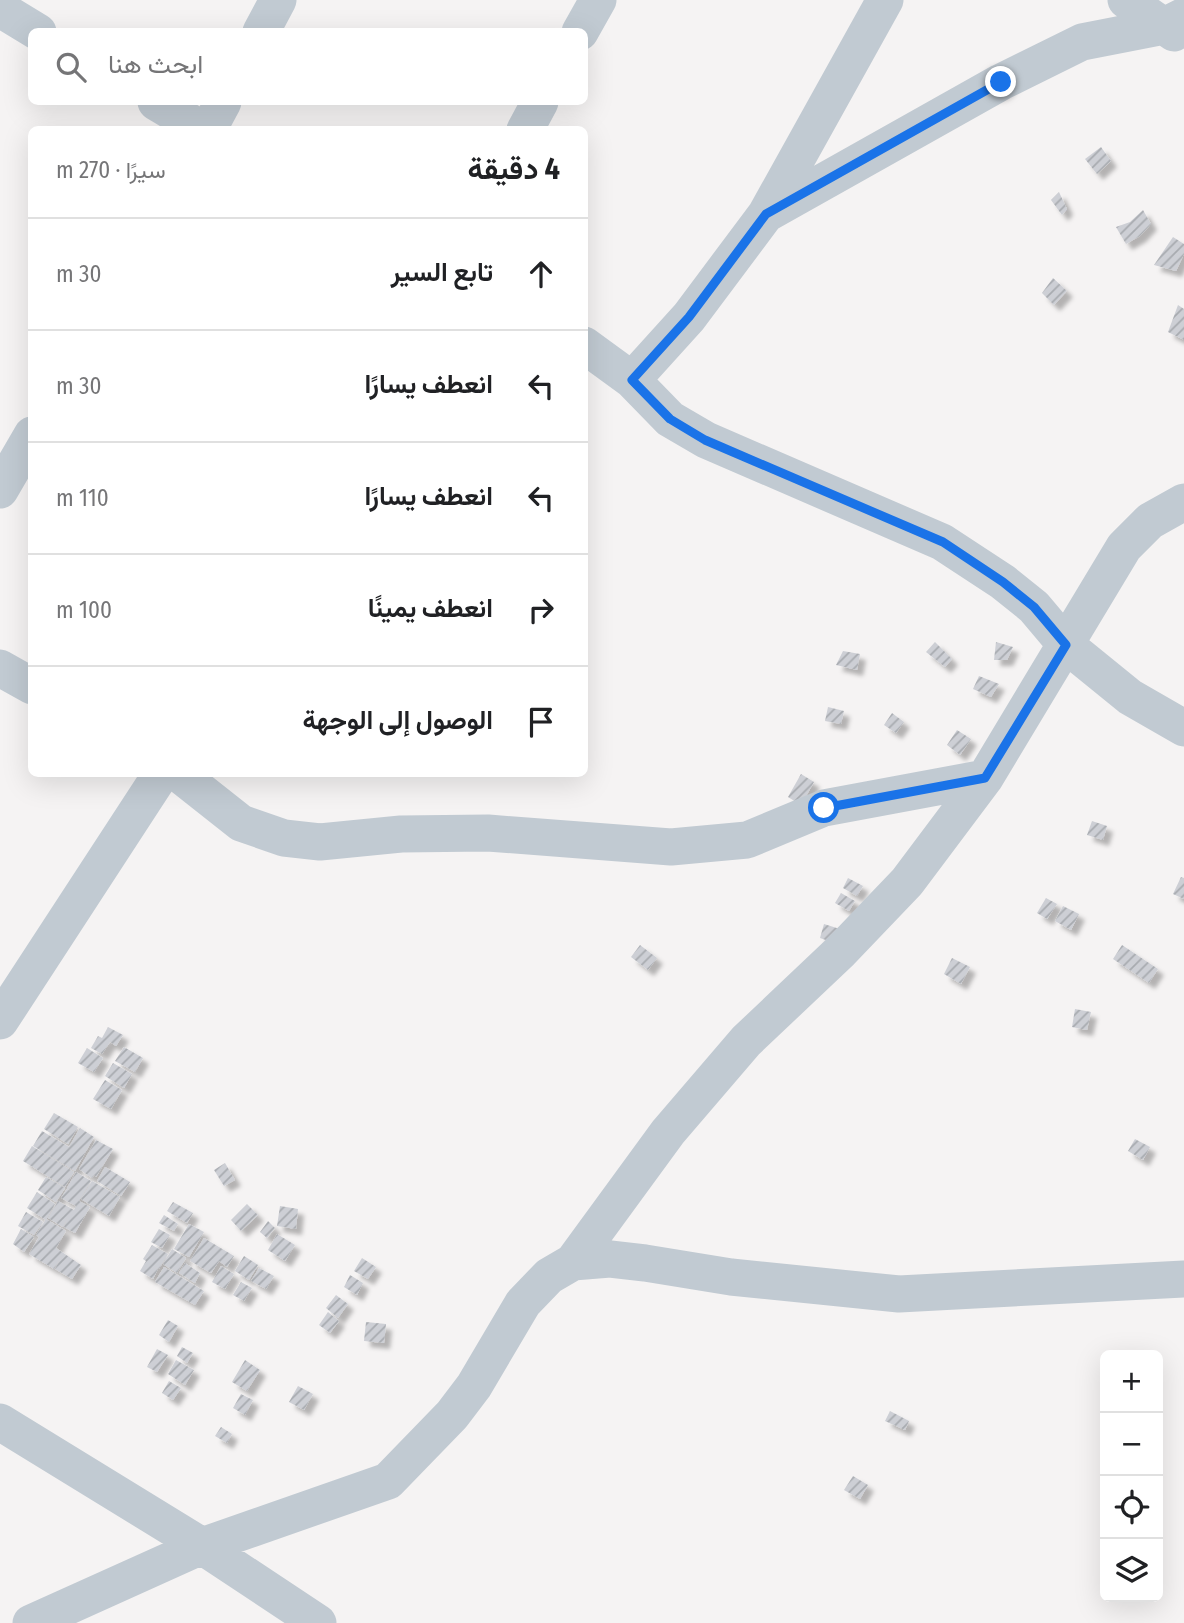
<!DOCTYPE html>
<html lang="ar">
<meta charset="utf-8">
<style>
:root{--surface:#fff;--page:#f2f2f2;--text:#202124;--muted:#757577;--line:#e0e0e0}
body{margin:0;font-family:"Fira Sans Condensed",Vazirmatn,sans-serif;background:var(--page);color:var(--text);direction:rtl}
.controls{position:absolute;right:21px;bottom:21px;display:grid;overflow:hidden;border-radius:10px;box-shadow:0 7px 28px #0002}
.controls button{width:63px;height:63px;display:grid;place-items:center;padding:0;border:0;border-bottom:2px solid var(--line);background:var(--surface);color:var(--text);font:35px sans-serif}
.stop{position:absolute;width:21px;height:21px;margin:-16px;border:5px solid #1a73e8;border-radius:50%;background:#fff}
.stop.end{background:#1a73e8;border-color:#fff;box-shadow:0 2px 7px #0008}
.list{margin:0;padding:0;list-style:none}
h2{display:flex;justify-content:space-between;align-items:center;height:91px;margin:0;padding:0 28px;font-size:30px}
h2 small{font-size:23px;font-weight:400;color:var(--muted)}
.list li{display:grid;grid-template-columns:46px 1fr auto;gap:21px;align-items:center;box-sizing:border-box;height:112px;padding:0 28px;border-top:2px solid var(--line)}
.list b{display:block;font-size:26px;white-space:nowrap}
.list em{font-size:23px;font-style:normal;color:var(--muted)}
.icon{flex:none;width:38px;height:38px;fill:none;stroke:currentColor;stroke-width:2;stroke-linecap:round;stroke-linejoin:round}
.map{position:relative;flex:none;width:1184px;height:1623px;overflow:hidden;direction:ltr}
.search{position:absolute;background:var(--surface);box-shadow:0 7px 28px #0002;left:28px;top:28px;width:560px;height:77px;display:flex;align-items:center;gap:18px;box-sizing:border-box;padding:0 24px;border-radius:10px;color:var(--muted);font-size:26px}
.panel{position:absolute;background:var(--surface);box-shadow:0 7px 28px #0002;left:28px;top:126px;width:560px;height:651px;border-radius:10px;direction:rtl}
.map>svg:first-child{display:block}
</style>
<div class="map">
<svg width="1184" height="1623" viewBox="0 0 1184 1623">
<defs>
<pattern id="building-hatch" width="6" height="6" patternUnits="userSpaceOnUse" patternTransform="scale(1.75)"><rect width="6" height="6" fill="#cdcfd5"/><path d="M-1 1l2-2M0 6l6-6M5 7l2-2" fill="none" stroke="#a8abb0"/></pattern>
<filter id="shadow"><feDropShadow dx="6" dy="6" stdDeviation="2" flood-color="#0004"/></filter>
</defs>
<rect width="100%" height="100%" fill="#f5f3f3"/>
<!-- building -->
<path fill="url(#building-hatch)" filter="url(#shadow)" d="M1101,147L1111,161L1097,174L1085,159Z
M1059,192L1067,209L1062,215L1051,200Z
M1143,210L1151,224L1140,236L1126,244L1116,227L1130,222Z
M1173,237L1184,244V254L1176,271L1154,265Z
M1053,278L1067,291L1054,305L1042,293Z
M1178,305L1184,309V340L1168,332Z
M935,642L952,659L945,667L926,652Z
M996,642L1013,647L1007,660H994Z
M843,651L860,654L857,670L836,665Z
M979,676L999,684L991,697L973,689Z
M828,707L844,711L841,724L825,721Z
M892,713L904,722L896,733L884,725Z
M957,730L971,739L960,755L947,745Z
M801,774L814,782L801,805L788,797Z
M1092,821L1107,826L1103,840L1087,835Z
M1181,877L1184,878V899L1173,894Z
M848,878L863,886L857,896L843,888Z
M841,893L855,901L849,911L835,903Z
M1046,898L1057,904L1047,919L1037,913Z
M1063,906L1079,914L1071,930L1055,921Z
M824,924L843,930L837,944L820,938Z
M640,945L657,958L648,970L631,957Z
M1122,945L1158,969L1149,983L1113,959Z
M952,958L970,967L961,984L944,974Z
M1075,1009L1091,1012L1087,1030L1072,1027Z
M108,1027L123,1035L116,1046L110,1042L102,1054L91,1048L98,1036L102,1038Z
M124,1047L143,1058L135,1072L115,1061Z
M87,1048L103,1058L94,1072L78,1063Z
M113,1063L132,1074L124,1088L105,1076Z
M105,1080L122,1090L111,1109L93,1099Z
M54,1113L78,1127L68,1144L44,1129Z
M80,1128L94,1137L75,1171L33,1146L42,1131L69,1147Z
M1135,1139L1150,1147L1143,1160L1128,1151Z
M96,1140L113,1149L96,1177L94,1175L92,1178L79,1169Z
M32,1146L74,1172L65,1187L23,1161Z
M225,1163L235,1180L224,1186L214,1170Z
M105,1167L130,1182L121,1196L97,1181Z
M76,1172L91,1181L79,1201L90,1207L75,1233L64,1227L68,1217L63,1227L48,1218L58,1201L74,1210L76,1206L61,1198L67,1189L71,1191L67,1188Z
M46,1177L65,1188L56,1202L38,1190Z
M92,1181L120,1197L109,1216L81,1199Z
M37,1192L55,1204L46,1220L27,1208Z
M173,1202L193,1213L187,1223L167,1211Z
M247,1204L258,1215L241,1231L231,1220Z
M280,1206L298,1209L296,1229L277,1226Z
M26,1212L43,1222L34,1235L18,1226Z
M164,1215L178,1224L174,1231L159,1223Z
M46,1219L66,1231L56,1248L81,1265L72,1279L55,1269L62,1256L54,1269L29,1254L39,1237L36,1235Z
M268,1221L275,1228L267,1238L260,1232Z
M189,1224L204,1232L189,1257L174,1249Z
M21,1229L34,1237L24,1252L13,1244Z
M159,1229L170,1235L162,1248L151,1242Z
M277,1234L295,1245L285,1261L268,1250Z
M204,1238L234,1256L227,1267L219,1261L211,1273L190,1261Z
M152,1245L168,1254L159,1269L152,1266L158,1269L153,1279L140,1271L146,1261L143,1259Z
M172,1249L186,1258L177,1273L163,1264Z
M244,1256L258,1265L249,1280L235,1271Z
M362,1258L376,1267L368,1279L354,1271Z
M185,1263L200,1273L195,1283L179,1273Z
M221,1266L234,1274L225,1289L212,1282Z
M164,1267L204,1291L195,1305L155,1282Z
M259,1268L274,1276L266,1289L251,1281Z
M350,1275L363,1283L357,1295L344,1287Z
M241,1282L252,1288L244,1301L233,1295Z
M336,1295L348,1304L338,1318L326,1308Z
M328,1312L339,1321L330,1333L319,1325Z
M168,1320L178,1326L169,1342L159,1335Z
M366,1322L386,1324L384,1343L364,1341Z
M182,1347L193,1353L187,1363L177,1356Z
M157,1349L168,1355L157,1372L147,1367Z
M176,1360L194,1370L185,1385L168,1374Z
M245,1360L260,1370L247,1391L232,1382Z
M169,1381L181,1388L173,1400L162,1393Z
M298,1386L313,1394L304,1410L289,1402Z
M241,1394L253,1400L245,1415L233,1408Z
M890,1411L909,1421L905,1430L885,1421Z
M221,1427L232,1434L227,1443L215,1436Z
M853,1476L868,1485L860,1499L844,1490Z"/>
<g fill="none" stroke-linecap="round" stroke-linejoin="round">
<!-- minor -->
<path stroke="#c1cad2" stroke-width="37" d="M1126,0L1174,33
M0,9L38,32
M261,32L278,0
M580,32L598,0
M156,102L203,130
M208,130L223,102
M525,130L540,102
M766,214L1001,82L1082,42L1164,26L1184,16
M584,345L632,380L670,419L706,440L942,542L1003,582L1034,607L1066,645L1130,697L1184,728
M632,380L689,317L766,214L885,0
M0,490L32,435
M0,668L32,686
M179,774L241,823L284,838L320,842L401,834L488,833L671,847L747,840L824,808L985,778
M0,1021L161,774
M573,1262L610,1259L645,1263L731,1277L899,1294L1184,1279
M0,1422L202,1546L318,1623
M31,1623L202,1546L388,1481L452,1415L474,1386L523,1303L549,1276L573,1262L668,1132L746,1041L841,951L907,882L985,778L1124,547L1150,521L1184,502"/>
</g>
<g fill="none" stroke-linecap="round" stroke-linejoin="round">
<!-- route -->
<path stroke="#1a73e8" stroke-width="9" d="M824,808L985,778L1066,645L1034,607L1003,582L943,542L705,440L670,419L632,380L689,317L766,214L1001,82"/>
</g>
</svg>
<div class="controls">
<button>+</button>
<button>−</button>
<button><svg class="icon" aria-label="locate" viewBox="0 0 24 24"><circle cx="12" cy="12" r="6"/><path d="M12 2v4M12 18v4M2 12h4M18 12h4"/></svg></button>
<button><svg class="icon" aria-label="layers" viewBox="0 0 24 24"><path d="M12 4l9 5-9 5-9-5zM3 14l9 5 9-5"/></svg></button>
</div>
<div class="stop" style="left:824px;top:808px"></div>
<div class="stop end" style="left:1001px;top:82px"></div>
<div class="search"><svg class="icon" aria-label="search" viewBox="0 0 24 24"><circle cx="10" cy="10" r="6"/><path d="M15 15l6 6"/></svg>ابحث هنا</div>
<section class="panel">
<h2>4 دقيقة<small>سيرًا · 270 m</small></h2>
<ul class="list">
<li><svg class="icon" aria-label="ahead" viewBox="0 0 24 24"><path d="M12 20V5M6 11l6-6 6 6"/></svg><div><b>تابع السير</b></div><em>30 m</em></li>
<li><svg class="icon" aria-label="left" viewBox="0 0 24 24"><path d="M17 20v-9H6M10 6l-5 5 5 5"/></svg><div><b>انعطف يسارًا</b></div><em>30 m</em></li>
<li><svg class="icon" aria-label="left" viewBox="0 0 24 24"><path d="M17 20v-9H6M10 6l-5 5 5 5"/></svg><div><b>انعطف يسارًا</b></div><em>110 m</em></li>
<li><svg class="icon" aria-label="right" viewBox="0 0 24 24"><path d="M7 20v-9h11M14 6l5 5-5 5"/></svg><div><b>انعطف يمينًا</b></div><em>100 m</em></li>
<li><svg class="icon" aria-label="arrive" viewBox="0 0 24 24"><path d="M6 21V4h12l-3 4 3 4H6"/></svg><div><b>الوصول إلى الوجهة</b></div></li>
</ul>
</section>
</div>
